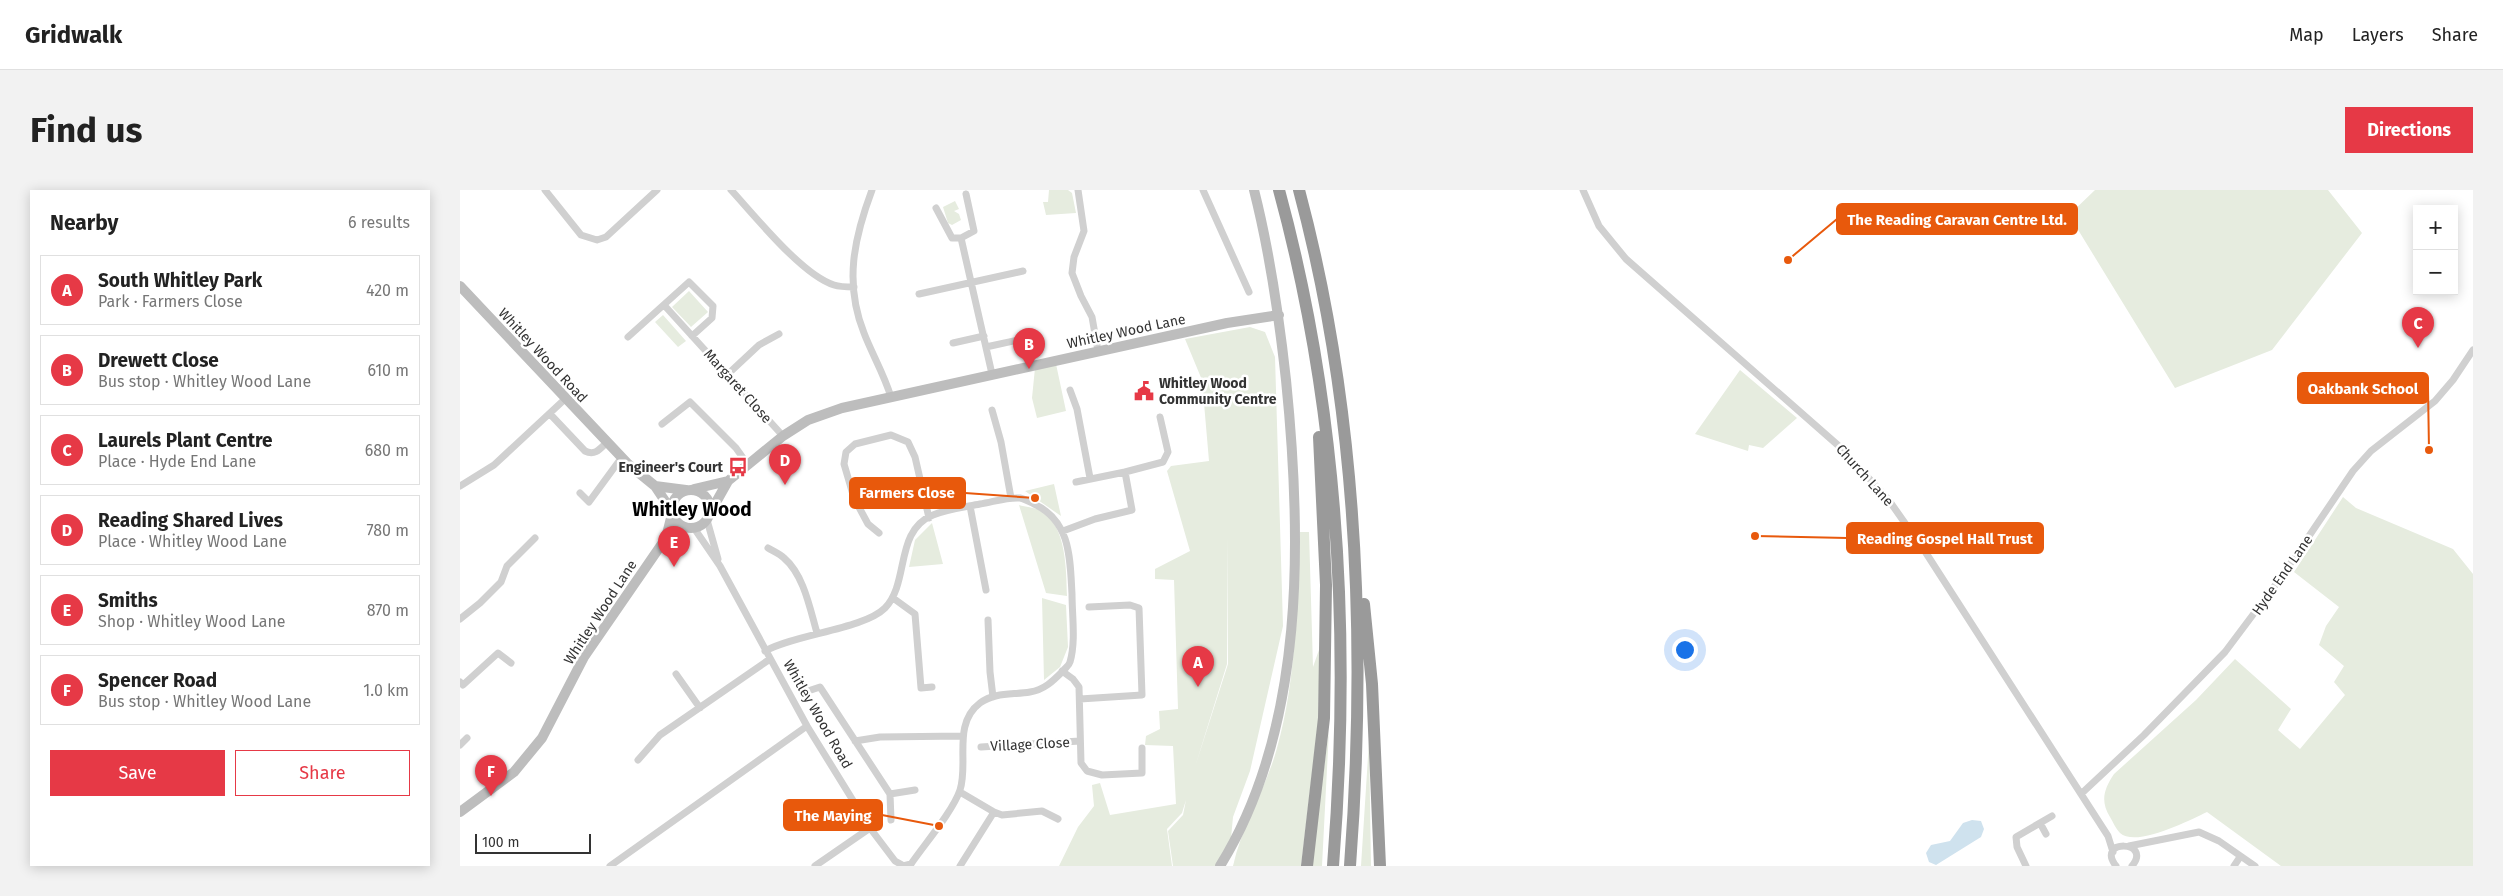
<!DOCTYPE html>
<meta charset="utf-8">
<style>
:root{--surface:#fff;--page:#f2f2f2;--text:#222;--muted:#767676;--line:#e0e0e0;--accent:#e63946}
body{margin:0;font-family:"Fira Sans",sans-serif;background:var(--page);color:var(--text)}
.controls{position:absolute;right:15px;top:15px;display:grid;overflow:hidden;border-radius:0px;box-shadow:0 2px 12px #0003}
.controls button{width:45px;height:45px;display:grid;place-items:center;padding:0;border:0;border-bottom:1px solid var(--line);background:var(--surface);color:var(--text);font:25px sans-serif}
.scale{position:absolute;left:15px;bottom:12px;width:116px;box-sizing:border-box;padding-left:5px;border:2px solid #333;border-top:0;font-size:14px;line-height:18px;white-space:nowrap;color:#333;-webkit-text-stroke:4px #fff;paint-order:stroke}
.you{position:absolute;left:1224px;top:459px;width:18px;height:18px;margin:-12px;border:4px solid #fff;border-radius:50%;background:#1a73e8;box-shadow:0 0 0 8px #1a73e833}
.badge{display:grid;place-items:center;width:32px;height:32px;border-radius:50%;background:var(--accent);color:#fff;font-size:16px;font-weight:700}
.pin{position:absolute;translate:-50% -41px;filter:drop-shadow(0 1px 2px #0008)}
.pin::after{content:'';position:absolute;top:26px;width:18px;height:15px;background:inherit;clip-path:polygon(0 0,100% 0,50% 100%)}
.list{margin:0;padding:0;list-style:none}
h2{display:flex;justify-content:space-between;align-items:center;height:65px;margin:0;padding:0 20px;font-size:21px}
h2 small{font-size:16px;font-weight:400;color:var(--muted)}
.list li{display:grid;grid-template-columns:32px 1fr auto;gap:15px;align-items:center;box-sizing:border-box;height:70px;margin:0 10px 10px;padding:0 10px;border:1px solid var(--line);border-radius:0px}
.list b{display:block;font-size:19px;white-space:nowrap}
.list p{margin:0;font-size:16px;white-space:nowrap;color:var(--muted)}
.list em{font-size:16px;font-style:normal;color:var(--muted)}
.actions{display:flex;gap:10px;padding:15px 20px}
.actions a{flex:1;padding:11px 0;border:1px solid var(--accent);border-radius:0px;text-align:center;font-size:18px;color:var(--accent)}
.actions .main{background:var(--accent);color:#fff}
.map{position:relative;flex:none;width:2013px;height:676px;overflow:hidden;border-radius:0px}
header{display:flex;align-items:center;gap:30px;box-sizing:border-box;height:70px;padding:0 25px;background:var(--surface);border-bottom:1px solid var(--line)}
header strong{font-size:24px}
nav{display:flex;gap:28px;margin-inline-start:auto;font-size:18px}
.intro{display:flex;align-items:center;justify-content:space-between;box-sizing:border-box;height:120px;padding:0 30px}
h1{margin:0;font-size:35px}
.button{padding:12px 22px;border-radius:0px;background:var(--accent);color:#fff;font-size:18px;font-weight:700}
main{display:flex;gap:30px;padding:0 30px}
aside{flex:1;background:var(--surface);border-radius:0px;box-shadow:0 2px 12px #0003}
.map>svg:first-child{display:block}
</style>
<header>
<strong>Gridwalk</strong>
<nav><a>Map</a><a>Layers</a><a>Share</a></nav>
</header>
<div class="intro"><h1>Find us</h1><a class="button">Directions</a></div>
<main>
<aside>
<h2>Nearby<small>6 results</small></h2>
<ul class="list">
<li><span class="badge">A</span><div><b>South Whitley Park</b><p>Park · Farmers Close</p></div><em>420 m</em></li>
<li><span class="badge">B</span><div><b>Drewett Close</b><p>Bus stop · Whitley Wood Lane</p></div><em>610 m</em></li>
<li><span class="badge">C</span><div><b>Laurels Plant Centre</b><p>Place · Hyde End Lane</p></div><em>680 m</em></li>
<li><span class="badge">D</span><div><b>Reading Shared Lives</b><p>Place · Whitley Wood Lane</p></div><em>780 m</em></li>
<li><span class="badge">E</span><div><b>Smiths</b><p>Shop · Whitley Wood Lane</p></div><em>870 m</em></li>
<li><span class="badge">F</span><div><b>Spencer Road</b><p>Bus stop · Whitley Wood Lane</p></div><em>1.0 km</em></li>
</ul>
<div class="actions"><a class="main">Save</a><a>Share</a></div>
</aside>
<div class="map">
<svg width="2013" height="676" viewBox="0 0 2013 676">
<rect width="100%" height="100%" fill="#fff"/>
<!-- green -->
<path fill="#e6ecdf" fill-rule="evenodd" d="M589,0H608L612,3L616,23L586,25L583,12H588Z
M1635,0H1868L1902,43L1812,160L1715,198L1609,25Z
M495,11L499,19L494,21L499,24L501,30L492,35L488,33L483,17Z
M229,101L248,122L231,137L212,117Z
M203,125L226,151L218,157L195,132Z
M790,137L805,142L815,167L823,436L790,581L773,627L771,648L756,676H713L708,641L723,625L726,610L722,623L707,639L712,676H599L618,637L634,616L632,595L640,593L650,625L716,614L713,556L685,555L686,546L700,539L699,521L718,519L714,390L695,389V379L730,361L707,281L711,276L749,271L742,190L725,149ZM767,345L768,474L735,577L767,474Z
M596,174L606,221L577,228L572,208L575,178Z
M1280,180L1337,228L1303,258L1289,255L1288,261L1235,244Z
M594,294L601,326L565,301Z
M1883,307L1896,318L1993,359L2013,384V676H1821L1747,622C1730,630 1676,658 1660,643C1656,639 1653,632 1650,627C1640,611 1644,599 1654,584L1736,510L1775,469L1831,519L1818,540L1840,559L1885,505L1874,492L1884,476L1859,455L1866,436L1879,417L1834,382Z
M559,315C566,317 577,318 582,321C607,338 606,380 607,406L586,403Z
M472,333L483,374L449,377L455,350Z
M840,342H849L853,477L860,457L858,534L841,676H773C782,635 806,599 817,558C837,488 836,414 840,342Z
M582,408L606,415L608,457L600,477L584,490Z
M869,540L862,676H851Z
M909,551L911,676H901Z"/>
<!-- water -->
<path fill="#cfe2ee" d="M1512,630L1521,631L1524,639L1521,647L1476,675L1469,672L1466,663L1471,655L1490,651L1503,633Z"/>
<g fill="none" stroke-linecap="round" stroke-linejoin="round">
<!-- street -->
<path stroke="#d0d0d0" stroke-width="7" d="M85,0L121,45L137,50L146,47L197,0
M271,0C295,26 342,85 374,95C380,97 387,97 394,97
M412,0C394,48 384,93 404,143C412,164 424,184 431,207
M618,0L624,41L614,67L612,83L621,106L632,127L638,161
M743,0L789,102
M1123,0L1139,36L1166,69L1380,257L1428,309L1466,363L1648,646L1653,662
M506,4L514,41L501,48L532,184
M476,18L492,48H501
M459,104L563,81
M204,115L323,246
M168,147L229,92L253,116L252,128L232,146
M493,153L524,146
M526,157L567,148
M268,184L299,155L319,144
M610,200L617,219L630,288
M532,220L541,252L551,308
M90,224L125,261C135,266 140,259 147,252
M202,234L230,212L276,258L288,275
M665,282L703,272L708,262L700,227
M0,296L34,275L105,209
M120,303L129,312L162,267
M510,316L526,400
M247,330L258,369
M234,338L260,376L347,536L410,638L435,671L444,676
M603,341L635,329L672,320L665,282L616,292
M419,343L408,334L394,308L384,274L386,262L395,254L431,245L448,252L455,267L469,328
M308,358C313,361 320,364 324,368C344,385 350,419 357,443
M433,408L455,424L461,498L472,497
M0,429L20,413L41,392L47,376L75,348
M528,430L530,482L533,507
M305,461C336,444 404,439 425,418C450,392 434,341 473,325C488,319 505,317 520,314C533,312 547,307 560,308C565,309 570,312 574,314C611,331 610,369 612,404C612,425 616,452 610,472C609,476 605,478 603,481C593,491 584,500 570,502C552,505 535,502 520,513C492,534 509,573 500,600C493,621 464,655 451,674L443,676
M602,481L613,489L619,497L621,573L627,581L642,585L682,583V558
M216,484L240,518
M0,492L3,495L38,463L51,473
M345,502L360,497L430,604L431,630
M620,509L682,505L679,418L670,415L629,417
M395,551L420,547L502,546
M0,555L7,548
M521,557L620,551
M178,570L200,545L310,469
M500,602L534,622
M430,604L455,600
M1621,604L1684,545L1765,462L1822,386L1893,281L1911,261L1975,211L1993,190L2013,160
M1580,633L1586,644
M1669,656L1739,642L1759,651L1795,676
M150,676L347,536
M355,676L410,638
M500,676L534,622L542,625L582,621L598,629
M1566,676L1557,657L1556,647L1592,626
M1656,676C1635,649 1693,650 1672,676
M1774,676L1780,667"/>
<!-- secondary -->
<path stroke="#bdbdbd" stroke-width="10" d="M0,96L168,274L195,296L211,320
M195,296L226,300
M234,299L268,291
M212 319a19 19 0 1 1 38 0a19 19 0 1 1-38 0Z
M250,323L268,291L323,246L348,230L382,218L767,133L819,125
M0,622L54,582L82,548L124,467L206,348L212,324
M760,676C846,537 842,347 826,190C819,126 810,63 794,0"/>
<!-- highway -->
<path stroke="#9a9a9a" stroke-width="12" d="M819,0C879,220 891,450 873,676
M839,0C898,220 907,450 890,676
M904,414L912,494L920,676
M847,676L864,528L866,395L859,247"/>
</g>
<!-- icons -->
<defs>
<symbol id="civic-bare" viewBox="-9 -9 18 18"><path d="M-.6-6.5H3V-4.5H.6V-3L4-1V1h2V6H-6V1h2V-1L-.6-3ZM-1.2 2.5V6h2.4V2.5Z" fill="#e63946" stroke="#fff" stroke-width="2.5" paint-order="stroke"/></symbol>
<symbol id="bus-bare" viewBox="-9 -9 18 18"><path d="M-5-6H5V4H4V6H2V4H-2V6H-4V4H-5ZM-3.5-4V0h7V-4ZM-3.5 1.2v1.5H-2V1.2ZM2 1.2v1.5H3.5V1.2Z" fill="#e63946" stroke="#fff" stroke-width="2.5" paint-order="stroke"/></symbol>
</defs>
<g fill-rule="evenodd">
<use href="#civic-bare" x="670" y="187" width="28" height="28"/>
<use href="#bus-bare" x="264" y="263" width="28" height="28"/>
</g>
<g text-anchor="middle" stroke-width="5" stroke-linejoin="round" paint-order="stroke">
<!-- street labels -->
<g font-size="14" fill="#333" stroke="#fff">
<text transform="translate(666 141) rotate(-12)" y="5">Whitley Wood Lane</text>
<text transform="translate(83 165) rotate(47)" y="5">Whitley Wood Road</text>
<text transform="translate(278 196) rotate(48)" y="5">Margaret Close</text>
<text transform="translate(1405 285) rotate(48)" y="5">Church Lane</text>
<text transform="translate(1822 385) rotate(-55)" y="5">Hyde End Lane</text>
<text transform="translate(140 422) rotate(-57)" y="5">Whitley Wood Lane</text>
<text transform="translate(358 524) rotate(60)" y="5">Whitley Wood Road</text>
<text transform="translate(570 554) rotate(-3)" y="5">Village Close</text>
</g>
<!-- poi labels -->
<g font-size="14" font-weight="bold" fill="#333" stroke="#fff" text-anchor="start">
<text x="699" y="198">Whitley Wood<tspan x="699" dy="16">Community Centre</tspan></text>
<text x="263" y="282" text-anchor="end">Engineer's Court</text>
</g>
<!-- district labels -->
<g font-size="19" font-weight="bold" fill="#000" stroke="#fff">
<text x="232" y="326">Whitley Wood</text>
</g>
</g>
<!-- callouts -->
<path fill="none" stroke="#e8590c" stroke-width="2" d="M1328 70L1377 29M1969 260L1968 198M575 308L505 303M1295 346L1387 348M479 636L422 625"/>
<g fill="#e8590c" stroke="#fff" stroke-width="2">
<circle cx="1328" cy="70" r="5"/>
<circle cx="1969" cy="260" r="5"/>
<circle cx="575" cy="308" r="5"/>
<circle cx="1295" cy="346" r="5"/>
<circle cx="479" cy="636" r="5"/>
</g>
<g fill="#e8590c" stroke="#e8590c" stroke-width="2">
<rect x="1377" y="14" width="240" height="30" rx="5"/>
<rect x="1838" y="183" width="130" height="30" rx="5"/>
<rect x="390" y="288" width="115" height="30" rx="5"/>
<rect x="1387" y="333" width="196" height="30" rx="5"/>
<rect x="324" y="610" width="98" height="30" rx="5"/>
</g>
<g font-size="15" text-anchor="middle" font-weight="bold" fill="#fff">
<text x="1497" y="35">The Reading Caravan Centre Ltd.</text>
<text x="1903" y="204">Oakbank School</text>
<text x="447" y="308">Farmers Close</text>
<text x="1485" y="354">Reading Gospel Hall Trust</text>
<text x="373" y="631">The Maying</text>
</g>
</svg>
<div class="controls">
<button>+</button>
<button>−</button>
</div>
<div class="scale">100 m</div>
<div class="you"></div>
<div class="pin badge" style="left:738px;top:497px">A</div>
<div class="pin badge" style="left:569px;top:179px">B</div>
<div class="pin badge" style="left:1958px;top:158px">C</div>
<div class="pin badge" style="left:325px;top:295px">D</div>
<div class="pin badge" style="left:214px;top:377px">E</div>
<div class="pin badge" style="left:31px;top:606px">F</div>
</div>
</main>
